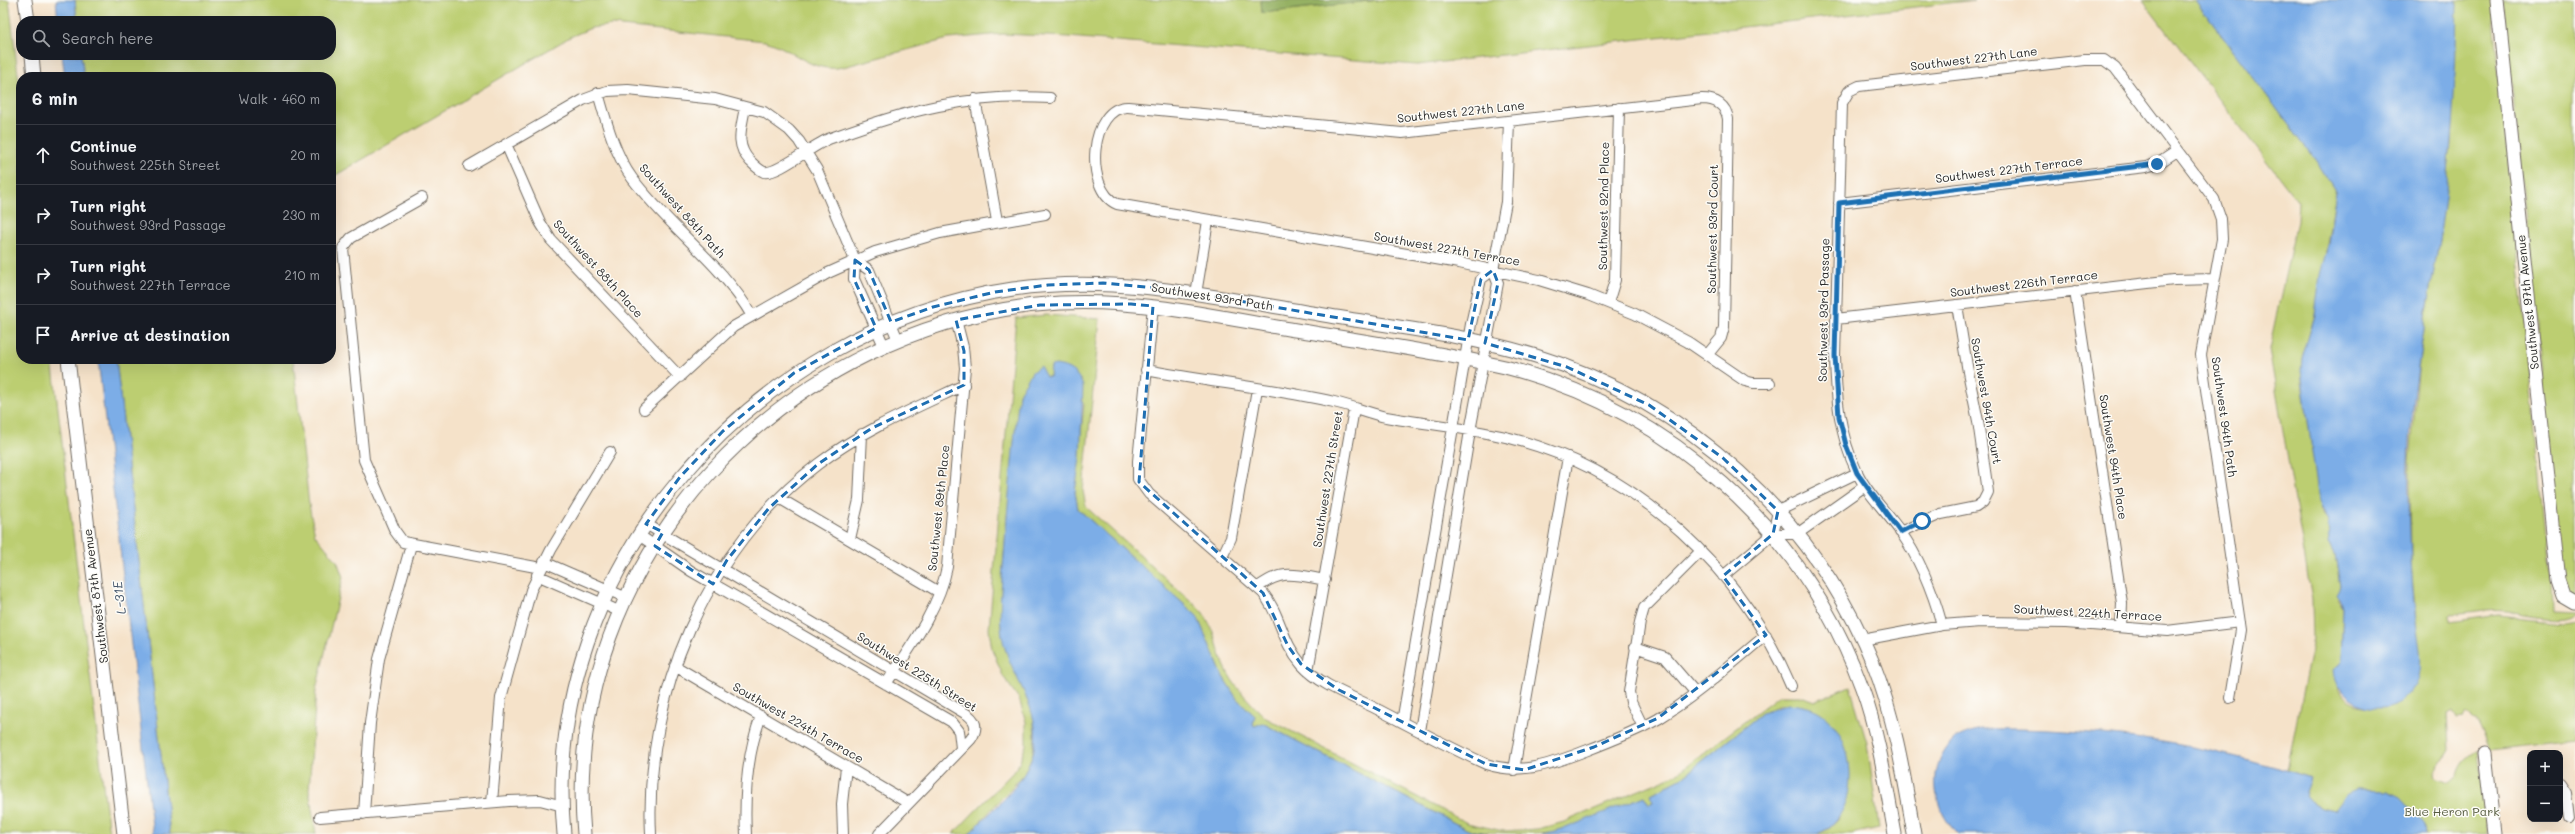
<!DOCTYPE html>
<meta charset="utf-8">
<style>
:root{--surface:#171b24;--page:#242831;--text:#f1f3f6;--muted:#9ea1a6;--line:#363941}
body{margin:0;font-family:Mali,sans-serif;background:var(--page);color:var(--text)}
.controls{position:absolute;right:12px;bottom:12px;display:grid;overflow:hidden;border-radius:8px;box-shadow:0 4px 16px #0002}
.controls button{width:36px;height:36px;display:grid;place-items:center;padding:0;border:0;border-bottom:1px solid var(--line);background:var(--surface);color:var(--text);font:20px sans-serif}
.stop{position:absolute;width:12px;height:12px;margin:-9px;border:3px solid #1f6fb2;border-radius:50%;background:#fff}
.stop.end{background:#1f6fb2;border-color:#fff;box-shadow:0 1px 4px #0008}
.list{margin:0;padding:0;list-style:none}
h2{display:flex;justify-content:space-between;align-items:center;height:52px;margin:0;padding:0 16px;font-size:17px}
h2 small{font-size:13px;font-weight:400;color:var(--muted)}
.list li{display:grid;grid-template-columns:26px 1fr auto;gap:12px;align-items:center;box-sizing:border-box;height:60px;padding:0 16px;border-top:1px solid var(--line)}
.list b{display:block;font-size:15px;white-space:nowrap}
.list p{margin:0;font-size:13px;white-space:nowrap;color:var(--muted)}
.list em{font-size:13px;font-style:normal;color:var(--muted)}
.icon{flex:none;width:22px;height:22px;fill:none;stroke:currentColor;stroke-width:2;stroke-linecap:round;stroke-linejoin:round}
.map{position:relative;flex:none;width:2575px;height:834px;overflow:hidden}
.search{position:absolute;background:var(--surface);box-shadow:0 4px 16px #0002;left:16px;top:16px;width:320px;height:44px;display:flex;align-items:center;gap:10px;box-sizing:border-box;padding:0 14px;border-radius:16px;color:var(--muted);font-size:15px}
.panel{position:absolute;background:var(--surface);box-shadow:0 4px 16px #0002;left:16px;top:72px;width:320px;height:292px;border-radius:16px}
.map>svg:first-child{display:block}
</style>
<div class="map">
<svg width="2575" height="834" viewBox="0 0 2575 834">
<rect width="100%" height="100%" fill="#fdfcf7"/>
<filter id="ink" filterUnits="userSpaceOnUse"><feTurbulence type="fractalNoise" baseFrequency=".025" numOctaves="2"/><feDisplacementMap in="SourceGraphic" scale="8" xChannelSelector="R" yChannelSelector="G"/><feConvolveMatrix kernelMatrix="1 2 1 2 8 2 1 2 1" color-interpolation-filters="sRGB"/></filter>
<filter id="wash" filterUnits="userSpaceOnUse"><feTurbulence type="fractalNoise" baseFrequency=".012" numOctaves="4" result="noise"/><feDisplacementMap in="SourceGraphic" scale="16" xChannelSelector="R" yChannelSelector="G"/><feGaussianBlur stdDeviation="0.9" result="paint"/><feColorMatrix in="noise" values="0 0 0 0 0 0 0 0 0 0 0 0 0 0 0 0 0 1.4 0 .05"/><feComposite in="paint" operator="in"/></filter>
<g filter="url(#wash)">
<rect width="100%" height="100%" fill="#f5e2c9"/>
<!-- green -->
<path fill="#bcce71" stroke="#747c4e" d="M0,0H9L21,99V359H52L109,834H0Z
M75,0H1261L1262,13L1378,0H1975L1417,65L1068,37L1002,34L948,39L843,67C811,74 795,49 765,41L612,25L591,28L570,37L331,178V77H84L81,55H331V21H77Z
M2143,0H2195L2319,165L2336,192L2315,315L2302,359V382L2322,511L2328,521L2329,542L2335,554L2340,586L2338,597L2343,607L2341,662L2336,667C2337,674 2337,683 2339,690C2349,711 2380,708 2397,703L2420,665L2411,564L2410,462L2419,361L2439,240L2451,144L2457,0H2491L2551,573L2552,609L2574,610C2567,626 2520,612 2506,611C2487,609 2468,614 2450,615V622L2498,615L2561,622L2575,620V740L2491,750L2477,722L2466,713L2463,718L2456,719L2452,711L2447,714L2449,749L2435,773L2436,778L2449,783L2457,776C2459,764 2468,756 2478,750L2487,834H2425L2424,825L2388,791L2356,790L2334,810C2323,808 2311,805 2305,795L2311,778L2287,770L2313,639L2312,600L2269,349L2297,221L2298,202Z
M2503,0H2575V595L2567,587L2563,573Z
M1046,315L1100,319L1083,491L1086,507L1201,610C1216,629 1217,652 1228,673C1237,690 1252,704 1266,718L1467,823L1503,831L1538,829L1564,822L1675,775L1778,696H1801L1814,701L1850,686L1867,743L1879,828L1851,834H1818L1828,829L1839,818L1804,706L1780,705L1762,713L1679,780L1651,794L1653,802L1649,804L1644,796C1615,808 1584,825 1553,832C1527,834 1493,834 1468,830L1262,723L1255,726L1253,725L1255,716L1237,699L1223,677L1197,616L1078,509L1075,492L1084,404L1051,366L1050,377H1046L1007,515L1001,594V628L1006,651L1033,712L1035,738L1032,757L1024,774L969,834H953L1017,768L1026,745V722L1019,699L1003,676L992,649L989,629L1016,318Z
M116,359H293L309,505L315,535L337,561L343,577L316,690L309,790L316,834H170Z"/>
<!-- forest -->
<path fill="#95b163" stroke="#606e47" d="M1261,0H1378L1262,13Z"/>
<!-- water -->
<path fill="#7cade7" stroke="#546c89" d="M56,0H75L77,21H58Z
M2195,0H2457C2456,81 2452,161 2439,240C2425,326 2406,413 2409,500C2410,537 2411,575 2415,612C2416,629 2424,660 2419,676C2417,685 2410,693 2404,699C2380,720 2335,702 2334,670L2341,662L2343,607L2341,599L2336,594L2340,586L2335,554L2329,542L2328,521L2319,501L2301,371L2302,359L2315,315L2320,275L2328,244L2336,192L2319,165Z
M62,55H81L84,77H65Z
M98,359H116L170,834H153Z
M1056,365C1070,367 1078,373 1083,386L1080,458L1075,492L1078,509L1197,616L1223,677L1237,699L1255,716L1253,725L1255,726L1262,723L1468,830L1487,834H969C990,812 1022,787 1032,757C1048,709 1004,673 1001,628C999,604 1002,579 1004,555C1008,501 1013,448 1019,394L1032,372L1040,366L1046,377H1050L1051,366Z
M1788,704C1801,705 1815,707 1825,716C1858,743 1861,815 1818,834H1542L1566,828L1644,796L1649,804L1653,802L1651,794L1679,780L1762,713Z
M1980,729C2093,727 2204,743 2311,778L2305,795C2311,805 2323,808 2334,810L2345,795L2356,790L2388,791L2400,797L2413,811L2424,825L2425,834H1958C1932,810 1926,766 1954,740C1961,734 1972,732 1980,729Z"/>
</g>
<g filter="url(#ink)">
<g fill="none" stroke-linecap="round" stroke-linejoin="round">
<defs>
<path id="minor" d="M598,93C606,121 615,155 632,178C668,227 722,263 752,316
M975,99L997,221
M745,107C742,127 734,144 750,161C754,165 759,170 764,172C778,175 813,144 831,138C905,111 969,93 1050,98
M506,144L540,222L551,240L680,377
M469,166L583,100L607,91L628,90L715,99L764,112L789,130L799,141L817,170L855,260L854,279L884,346
M422,198L351,238L343,248L364,460L395,531L403,542L541,568
M1839,203L2146,167L2159,163L2177,151
M855,260L869,270L898,340
M2075,291L2122,603L2121,627
M1196,294L1208,221
M1608,303L1615,280L1619,108
M1153,306L1138,461V479L1149,494L1263,593C1281,615 1281,641 1302,665C1320,685 1351,696 1375,708C1412,727 1448,747 1486,764C1520,775 1548,765 1580,753C1606,743 1633,733 1658,719C1696,696 1731,664 1766,635
M1836,319L2174,280L2214,279
M1708,354L1721,338L1724,327L1728,119C1726,105 1716,99 1702,99L1402,133L1128,107C1090,106 1083,189 1117,204L1459,263L1539,280L1588,295L1635,314L1688,342L1745,381L1753,383H1770
M1146,370C1209,382 1272,388 1334,402C1352,406 1368,413 1386,417C1429,425 1474,428 1517,440C1640,473 1741,570 1791,686
M644,409L733,327L828,273L875,252L940,233L1045,214
M779,498L939,592
M646,524L968,715C977,722 977,730 971,739L879,834
M1900,532L1941,514L1976,507L1983,502L1988,492L1978,421L1968,372L1957,305
M1773,534L1778,511L1857,473
M1773,534H1797L1865,486
M639,535L691,571L952,722L959,731L961,748
M850,539L859,500L862,434
M1222,557L1231,538L1257,389
M544,562L627,598
M537,575L621,612
M1723,576L1773,534
M1257,588C1282,568 1297,575 1325,580
M1942,625C1933,592 1920,559 1900,531C1886,511 1867,494 1857,472C1839,435 1836,396 1835,356L1842,103L1849,91L1859,86L2085,60H2104L2115,68L2214,199L2221,219L2222,239L2201,355L2241,630L2230,698
M1862,640L1942,625L1980,622L2066,623L2167,631L2240,622
M1635,647L1665,657L1695,692
M675,666L908,803
M1308,671L1354,409
M886,684C909,649 939,609 947,567L965,368L963,347L956,320
M1402,722L1471,324L1481,279L1493,270
M1643,727L1631,702L1629,692L1640,622L1644,608L1701,551
M1420,731L1470,431L1498,283L1493,270L1506,202L1509,121
M1514,770L1568,457
M2560,783L2566,792L2569,817
M492,802L501,698L531,590L551,550L610,452
M364,814L370,723L379,659L411,545
M320,817L509,801L540,800L563,806
M651,834C644,695 706,549 818,464C863,430 913,409 964,385
M746,834C744,794 747,754 761,716
M843,834L842,804L846,767"/>
<path id="tertiary" d="M25,0L28,21
M2497,0L2558,581L2563,596L2575,603
M32,55L34,77
M68,359L124,834
M2485,753L2494,834
M564,834C539,569 755,326 1013,289C1118,274 1220,298 1324,315C1394,327 1467,335 1536,356C1687,402 1813,516 1873,663C1895,718 1904,776 1914,834
M584,834C559,558 790,319 1060,303C1136,299 1209,315 1283,328C1357,340 1431,351 1505,367C1668,409 1804,529 1862,688C1879,735 1886,785 1895,834"/>
</defs>
<!-- minor casing -->
<use href="#minor" stroke="#726b62" stroke-width="12"/>
<!-- tertiary casing -->
<use href="#tertiary" stroke="#726b62" stroke-width="15"/>
<!-- minor -->
<use href="#minor" stroke="#fff" stroke-width="10"/>
<!-- tertiary -->
<use href="#tertiary" stroke="#fff" stroke-width="13"/>
</g>
</g>
<g fill="none" stroke-linecap="round" stroke-linejoin="round" filter="url(#ink)">
<!-- route -->
<path stroke="#1f6fb2" stroke-width="5" d="M1922,521L1900,532L1857,473L1846,445L1839,417L1835,356L1839,203L2157,164"/>
</g>
<!-- marked area -->
<path fill="none" stroke="#1f6fb2" stroke-width="3" stroke-dasharray="8 5" stroke-linejoin="round" d="M855,260L869,270L891,322L933,307L995,292L1048,285L1103,283L1175,290L1468,340L1481,279L1493,270L1498,283L1485,343L1567,367L1649,405L1723,458L1778,511L1773,534L1723,576L1766,635L1658,718L1594,747L1524,770L1486,764L1339,690L1301,664L1288,646L1263,593L1139,482L1153,306L1131,304L1040,305L956,320L964,351V385L872,428L818,464L769,508L727,560L713,584L655,546L663,532L646,524L680,477L723,431L794,373L876,328L854,279Z"/>
<g text-anchor="middle" stroke-width="3" stroke-linejoin="round" paint-order="stroke">
<!-- street labels -->
<g font-size="12" fill="#2b2b2b" stroke="#fdfcf7">
<text transform="translate(1974 59) rotate(-7)" y="4">Southwest 227th Lane</text>
<text transform="translate(1461 112) rotate(-6)" y="4">Southwest 227th Lane</text>
<text transform="translate(2009 170) rotate(-7)" y="4">Southwest 227th Terrace</text>
<text transform="translate(1604 206) rotate(-89)" y="4">Southwest 92nd Place</text>
<text transform="translate(682 211) rotate(48)" y="4">Southwest 88th Path</text>
<text transform="translate(1713 229) rotate(-89)" y="4">Southwest 93rd Court</text>
<text transform="translate(1447 249) rotate(10)" y="4">Southwest 227th Terrace</text>
<text transform="translate(598 269) rotate(48)" y="4">Southwest 88th Place</text>
<text transform="translate(2024 284) rotate(-7)" y="4">Southwest 226th Terrace</text>
<text transform="translate(1212 297) rotate(9)" y="4">Southwest 93rd Path</text>
<text transform="translate(2528 302) rotate(-96)" y="4">Southwest 97th Avenue</text>
<text transform="translate(1824 310) rotate(-89)" y="4">Southwest 93rd Passage</text>
<text transform="translate(1986 401) rotate(80)" y="4">Southwest 94th Court</text>
<text transform="translate(2224 417) rotate(82)" y="4">Southwest 94th Path</text>
<text transform="translate(2113 457) rotate(81)" y="4">Southwest 94th Place</text>
<text transform="translate(1328 479) rotate(-81)" y="4">Southwest 227th Street</text>
<text transform="translate(939 508) rotate(-84)" y="4">Southwest 89th Place</text>
<text transform="translate(96 596) rotate(-97)" y="4">Southwest 87th Avenue</text>
<text transform="translate(2088 613) rotate(3)" y="4">Southwest 224th Terrace</text>
<text transform="translate(917 672) rotate(32)" y="4">Southwest 225th Street</text>
<text transform="translate(798 723) rotate(30)" y="4">Southwest 224th Terrace</text>
</g>
<!-- park labels -->
<g font-size="12" fill="#565c40" stroke="#fdfcf7">
<text x="2452" y="816">Blue Heron Park</text>
</g>
<!-- water labels -->
<g font-size="13" font-style="italic" fill="#47586d" stroke="#fdfcf7">
<text transform="translate(119 598) rotate(-97)" y="5">L-31E</text>
</g>
</g>
</svg>
<div class="controls">
<button>+</button>
<button>−</button>
</div>
<div class="stop" style="left:1922px;top:521px"></div>
<div class="stop end" style="left:2157px;top:164px"></div>
<div class="search"><svg class="icon" aria-label="search" viewBox="0 0 24 24"><circle cx="10" cy="10" r="6"/><path d="M15 15l6 6"/></svg>Search here</div>
<section class="panel">
<h2>6 min<small>Walk · 460 m</small></h2>
<ul class="list">
<li><svg class="icon" aria-label="ahead" viewBox="0 0 24 24"><path d="M12 20V5M6 11l6-6 6 6"/></svg><div><b>Continue</b><p>Southwest 225th Street</p></div><em>20 m</em></li>
<li><svg class="icon" aria-label="right" viewBox="0 0 24 24"><path d="M7 20v-9h11M14 6l5 5-5 5"/></svg><div><b>Turn right</b><p>Southwest 93rd Passage</p></div><em>230 m</em></li>
<li><svg class="icon" aria-label="right" viewBox="0 0 24 24"><path d="M7 20v-9h11M14 6l5 5-5 5"/></svg><div><b>Turn right</b><p>Southwest 227th Terrace</p></div><em>210 m</em></li>
<li><svg class="icon" aria-label="arrive" viewBox="0 0 24 24"><path d="M6 21V4h12l-3 4 3 4H6"/></svg><div><b>Arrive at destination</b></div></li>
</ul>
</section>
</div>
